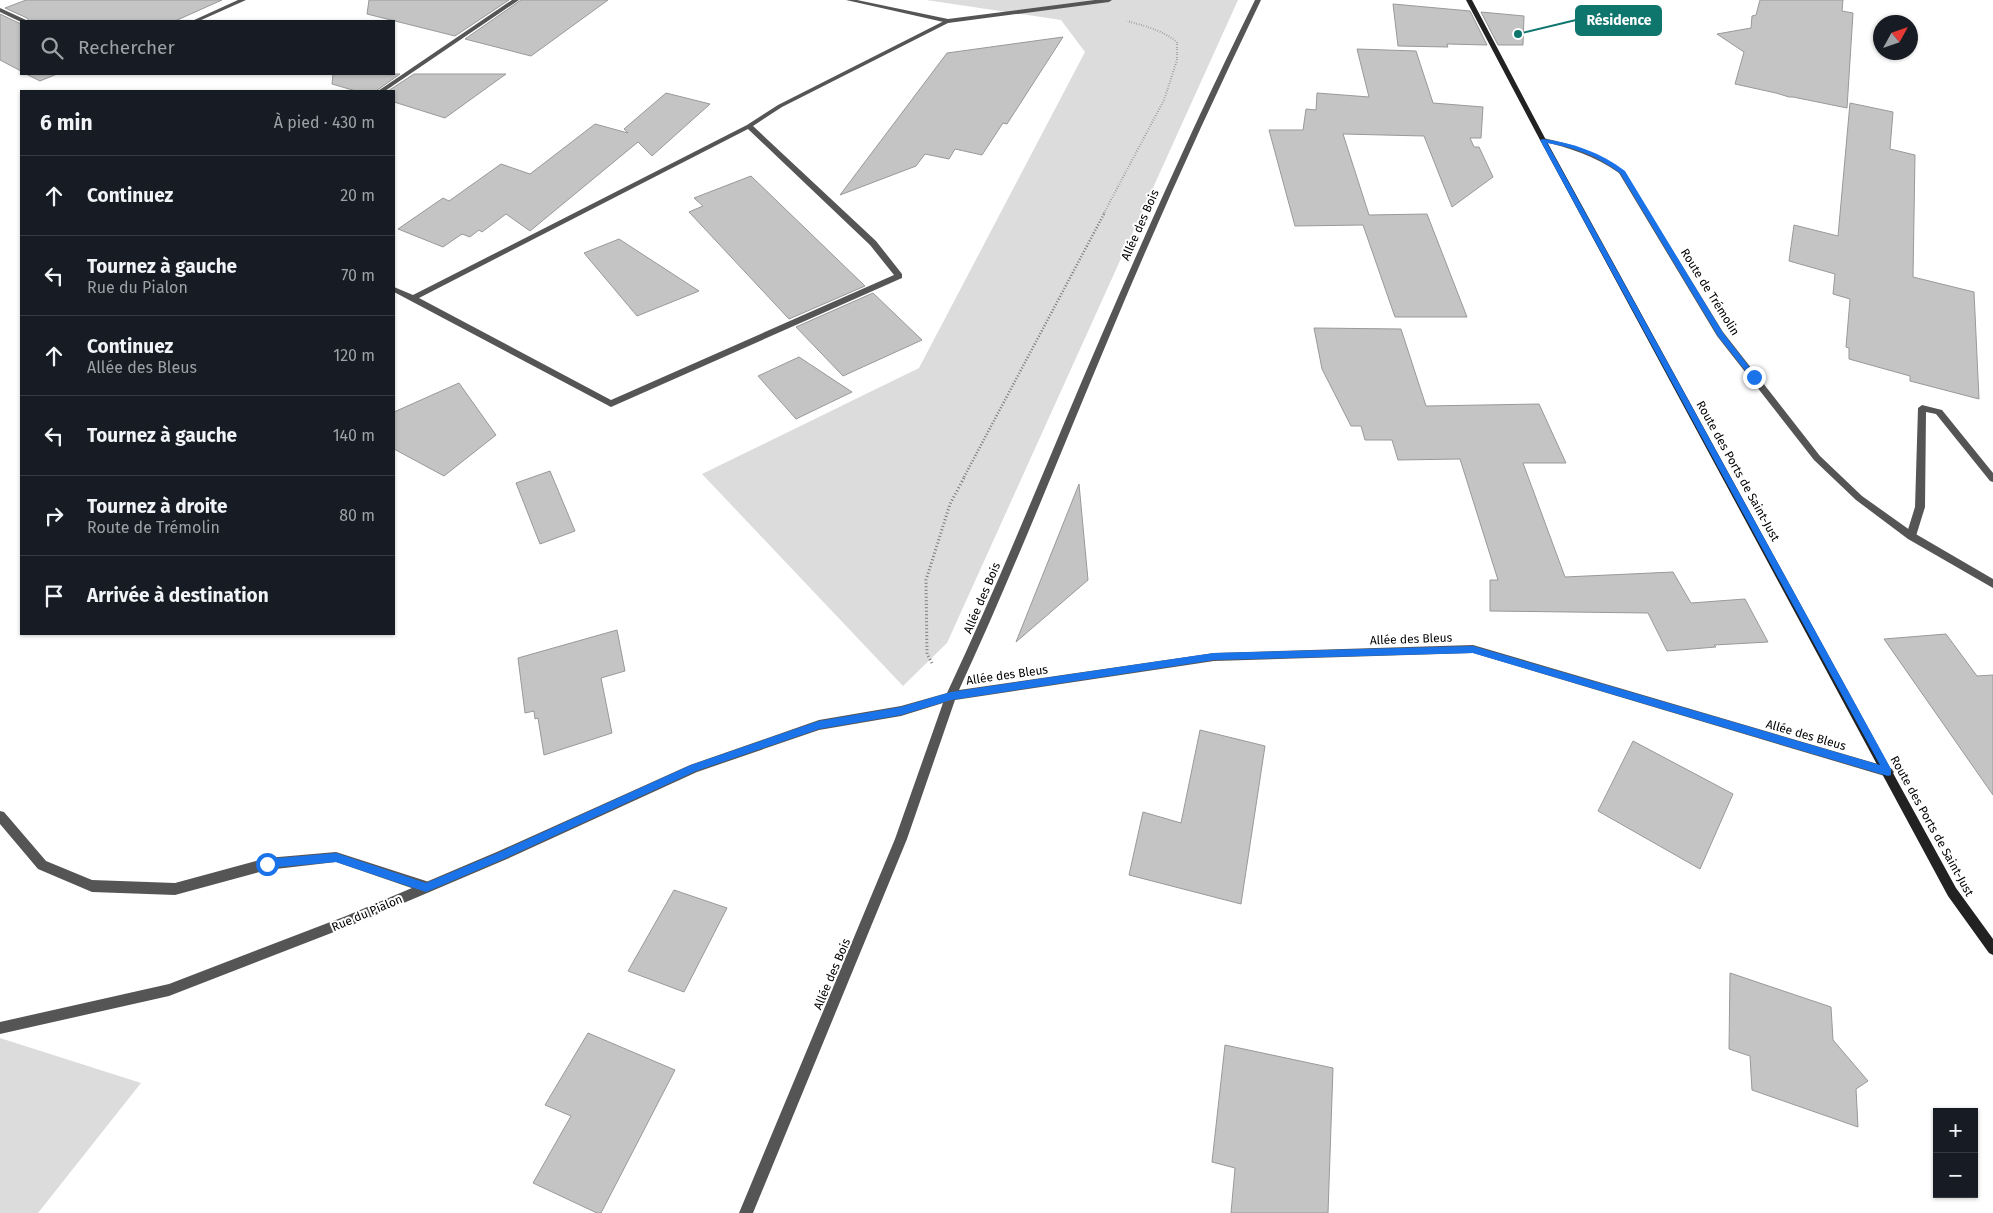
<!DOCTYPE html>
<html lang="fr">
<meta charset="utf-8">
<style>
:root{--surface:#171b24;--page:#242831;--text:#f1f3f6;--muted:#9ea1a6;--line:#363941}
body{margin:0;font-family:"Fira Sans",sans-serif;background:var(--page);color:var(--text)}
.controls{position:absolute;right:15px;bottom:15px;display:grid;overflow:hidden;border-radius:0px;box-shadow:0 1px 4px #0004}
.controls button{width:45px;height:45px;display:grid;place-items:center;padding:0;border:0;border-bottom:1px solid var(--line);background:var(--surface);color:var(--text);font:25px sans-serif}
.compass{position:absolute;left:1873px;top:15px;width:45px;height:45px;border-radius:50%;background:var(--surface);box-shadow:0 1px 4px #0004;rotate:50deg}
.stop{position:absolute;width:15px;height:15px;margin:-11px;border:4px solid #1a73e8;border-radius:50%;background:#fff}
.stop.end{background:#1a73e8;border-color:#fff;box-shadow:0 1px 5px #0008}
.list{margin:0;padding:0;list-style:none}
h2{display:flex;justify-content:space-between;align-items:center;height:65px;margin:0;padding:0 20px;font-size:21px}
h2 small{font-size:16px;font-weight:400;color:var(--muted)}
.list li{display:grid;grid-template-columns:32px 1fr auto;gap:15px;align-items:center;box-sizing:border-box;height:80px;padding:0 20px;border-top:1px solid var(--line)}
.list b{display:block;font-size:19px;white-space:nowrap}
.list p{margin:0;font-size:16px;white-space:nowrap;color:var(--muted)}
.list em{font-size:16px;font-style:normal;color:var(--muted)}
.icon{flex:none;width:28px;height:28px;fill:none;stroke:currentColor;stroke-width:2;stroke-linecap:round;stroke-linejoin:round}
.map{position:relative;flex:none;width:1993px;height:1213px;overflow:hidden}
.search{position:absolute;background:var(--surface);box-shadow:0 1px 4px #0004;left:20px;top:20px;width:375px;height:55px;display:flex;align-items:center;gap:12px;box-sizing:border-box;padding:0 18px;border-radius:0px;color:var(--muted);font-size:19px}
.panel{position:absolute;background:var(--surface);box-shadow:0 1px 4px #0004;left:20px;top:90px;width:375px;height:545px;border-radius:0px}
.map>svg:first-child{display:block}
</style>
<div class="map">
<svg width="1993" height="1213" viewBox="0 0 1993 1213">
<rect width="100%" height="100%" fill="#fff"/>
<!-- green -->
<path fill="#dcdcdc" d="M926,0H1238L947,643L903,686L702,474L919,368L1085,52L1061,20Z
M0,1038L141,1083L38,1213H0Z"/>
<!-- building -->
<path fill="#c4c4c4" stroke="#999" d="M26,0H222L175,21H29L27,18L5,8Z
M369,0H509L455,36L367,14Z
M521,0H608L531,56L465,39Z
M1760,0H1843L1842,11L1853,13L1847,108L1793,97H1789L1776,93L1735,84L1744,52L1717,34L1751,28L1752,16L1756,15Z
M1393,4L1470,11L1487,45L1447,44L1448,47L1398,46Z
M1481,12L1524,16L1523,45H1498Z
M0,14L21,24V71L0,60Z
M1063,37L1007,124L1003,123L982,155L955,149L949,159L925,154L916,166L840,195L947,53Z
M1357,49L1416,51L1433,103L1483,107L1481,138H1470L1474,147H1479L1493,177L1452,207L1424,136L1343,134L1369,215L1427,214L1467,317H1395L1363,225L1295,226L1269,130H1303L1306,109L1316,110L1317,93L1369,97Z
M26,74H57L40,81Z
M333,74H400L376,91H356L332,84Z
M414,74H506L445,118L394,102V91H388Z
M666,93L710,104L652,156L638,142L530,231L506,214L482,232L479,230L470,237L462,234L443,247L398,229L443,198L449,201L501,164L530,174L595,124L628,133L624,129Z
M1850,103L1893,112L1890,149L1915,155L1913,277L1974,292L1979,399L1910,381V376L1849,359V348L1846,347L1850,299L1833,294L1835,274L1789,261L1794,225L1838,236Z
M751,176L865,286L789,319L689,212L703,206L694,198Z
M619,239L699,291L637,316L584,253Z
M873,293L922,340L843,376L796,327Z
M1314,328L1401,329L1426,406L1539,404L1566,463H1523L1565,577L1673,572L1691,603L1745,599L1768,642L1714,645L1716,647L1667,651L1648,613L1490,611V580H1498L1460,459L1398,460L1392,440H1365L1361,426H1351L1322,369Z
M799,357L852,392L796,419L758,376Z
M459,383L496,435L444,476L394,449V412Z
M550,471L575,531L540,544L516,483Z
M1079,484L1088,580L1016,642Z
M617,630L625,671L601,678L612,733L544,755L538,718L535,719L534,711L525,713L518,658Z
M1946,634L1977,676L1993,675V795L1884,639Z
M1200,730L1265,746L1241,904L1129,875L1143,812L1181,823Z
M1633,741L1733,794L1700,869L1598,811Z
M674,890L727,908L684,992L628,971Z
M1730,973L1831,1007L1833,1040L1868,1081L1856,1089L1858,1127L1752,1090L1750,1056L1729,1049Z
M588,1033L675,1070L601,1213H597L533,1183L571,1116L545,1105Z
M1225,1045L1333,1068L1328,1213H1231L1235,1168L1212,1162Z"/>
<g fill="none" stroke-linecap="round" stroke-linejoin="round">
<!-- path-far2 -->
<path stroke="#777" stroke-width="2" stroke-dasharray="0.5 2" stroke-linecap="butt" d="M1104,213L1164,100L1177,60V42C1162,30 1145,26 1127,21"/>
<!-- path-far1 -->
<path stroke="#777" stroke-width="2.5" stroke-dasharray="1 2" stroke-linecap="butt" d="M964,477L1105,212"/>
<!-- path -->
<path stroke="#777" stroke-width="3" stroke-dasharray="1 2.5" stroke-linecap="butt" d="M932,663L927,654L926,580L950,504L965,476"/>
<!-- service -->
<path fill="#555" fill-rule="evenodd" d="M512,0H519L385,91H378Z
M948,19L950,20V22L782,107L753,126L876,241L902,274V278L611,407L394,292V287L413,295L747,125L778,105ZM748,129L870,245L894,275L611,400L419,298Z
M1922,405L1942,410L1993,473V482L1990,481L1936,414L1926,412L1925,507L1916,536L1911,540L1906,536L1915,507L1918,408Z
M0,811L4,812L46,861L92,880L175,883L267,858L336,852L426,881L430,883L432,887L430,891L426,893L336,862L267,870L175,895L92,892L38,869L0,824Z"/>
<!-- minor -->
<path fill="#555" fill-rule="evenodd" d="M238,0H246L199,21H192Z
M846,0H857L948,19L1095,0H1112L1109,2L948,23Z
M1255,0H1261C1208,110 1157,222 1110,335C1060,454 1013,573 959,690L1214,653L1473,645L1888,767L1892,769L1894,772L1892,775L1888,777L1473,653L1214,661L955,700L907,839L753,1213H739L895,839L943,703L901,716L819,730L697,772L507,859L352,925L169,996L0,1034V1022L169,984L346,916L499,851L690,765L819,720L901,706L947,693C1003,574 1051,452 1103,332C1151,221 1201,109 1255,0Z
M0,8L26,20L27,21L21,22L0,12Z"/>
<!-- tertiary -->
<path fill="#555" fill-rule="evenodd" d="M1543,138C1573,144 1599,153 1624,171L1723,332L1820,456L1862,496L1914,533L1993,579V588L1908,539L1856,500L1814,460L1717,336L1619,173C1595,156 1570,148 1541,141V139Z"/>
<!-- secondary -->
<path fill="#222" fill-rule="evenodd" d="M1466,0H1472L1546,140L1956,888L1993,939V955L1989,953L1948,896L1540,140Z"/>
</g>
<!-- route -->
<path fill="#1a73e8" d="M1543,139C1573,143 1600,152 1625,171L1723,333L1757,377L1752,379L1718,336L1620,173C1598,156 1574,147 1547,143L1891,769V775L1888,776L1473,653L1214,660L951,700L901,715L819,729L696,771L506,858L426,892L336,862L267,868L263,867L262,864L267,859L336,853L426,883L500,852L691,765L819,721L901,707L951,692L1214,653L1473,646L1880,765L1540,140Z"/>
<g text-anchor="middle" stroke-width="4" stroke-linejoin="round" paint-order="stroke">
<!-- street labels -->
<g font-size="12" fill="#000" stroke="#fff">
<text transform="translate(1140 225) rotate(-66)" y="4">Allée des Bois</text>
<text transform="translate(1710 292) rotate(58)" y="4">Route de Trémolin</text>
<text transform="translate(1738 471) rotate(61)" y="4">Route des Ports de Saint-Just</text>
<text transform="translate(982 598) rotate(-67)" y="4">Allée des Bois</text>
<text transform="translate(1411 639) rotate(-2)" y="4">Allée des Bleus</text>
<text transform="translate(1007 675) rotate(-8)" y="4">Allée des Bleus</text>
<text transform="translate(1806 735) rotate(16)" y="4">Allée des Bleus</text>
<text transform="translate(1932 826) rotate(61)" y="4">Route des Ports de Saint-Just</text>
<text transform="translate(367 913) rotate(-23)" y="4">Rue du Pialon</text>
<text transform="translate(832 974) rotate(-67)" y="4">Allée des Bois</text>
</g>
</g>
<!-- callouts -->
<path fill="none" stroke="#0f766e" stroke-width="2" d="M1518 34L1576 20"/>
<circle fill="#0f766e" stroke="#fff" stroke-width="2" cx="1518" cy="34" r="5"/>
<rect fill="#0f766e" stroke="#0f766e" stroke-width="2" x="1576" y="6" width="85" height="29" rx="5"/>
<g font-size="14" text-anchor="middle" font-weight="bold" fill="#fff">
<text x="1619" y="25">Résidence</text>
</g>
</svg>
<div class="controls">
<button>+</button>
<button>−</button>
</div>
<svg class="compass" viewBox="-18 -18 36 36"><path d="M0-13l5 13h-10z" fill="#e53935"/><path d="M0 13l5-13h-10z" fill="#9ea1a6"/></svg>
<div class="stop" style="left:267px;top:864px"></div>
<div class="stop end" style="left:1754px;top:377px"></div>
<div class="search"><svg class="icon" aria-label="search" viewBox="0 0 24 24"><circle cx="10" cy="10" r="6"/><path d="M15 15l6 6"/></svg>Rechercher</div>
<section class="panel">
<h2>6 min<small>À pied · 430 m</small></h2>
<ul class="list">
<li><svg class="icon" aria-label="ahead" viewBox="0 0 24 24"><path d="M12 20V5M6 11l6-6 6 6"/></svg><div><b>Continuez</b></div><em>20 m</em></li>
<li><svg class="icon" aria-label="left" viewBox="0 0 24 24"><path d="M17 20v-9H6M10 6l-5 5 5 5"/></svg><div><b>Tournez à gauche</b><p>Rue du Pialon</p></div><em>70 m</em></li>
<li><svg class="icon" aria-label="ahead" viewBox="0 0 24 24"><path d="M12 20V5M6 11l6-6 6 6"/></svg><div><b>Continuez</b><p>Allée des Bleus</p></div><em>120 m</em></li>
<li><svg class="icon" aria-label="left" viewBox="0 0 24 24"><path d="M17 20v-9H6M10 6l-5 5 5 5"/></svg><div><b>Tournez à gauche</b></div><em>140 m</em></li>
<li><svg class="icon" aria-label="right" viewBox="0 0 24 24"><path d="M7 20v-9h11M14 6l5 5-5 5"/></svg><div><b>Tournez à droite</b><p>Route de Trémolin</p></div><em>80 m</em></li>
<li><svg class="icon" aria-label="arrive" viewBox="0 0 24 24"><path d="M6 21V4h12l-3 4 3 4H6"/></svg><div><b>Arrivée à destination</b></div></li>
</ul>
</section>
</div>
